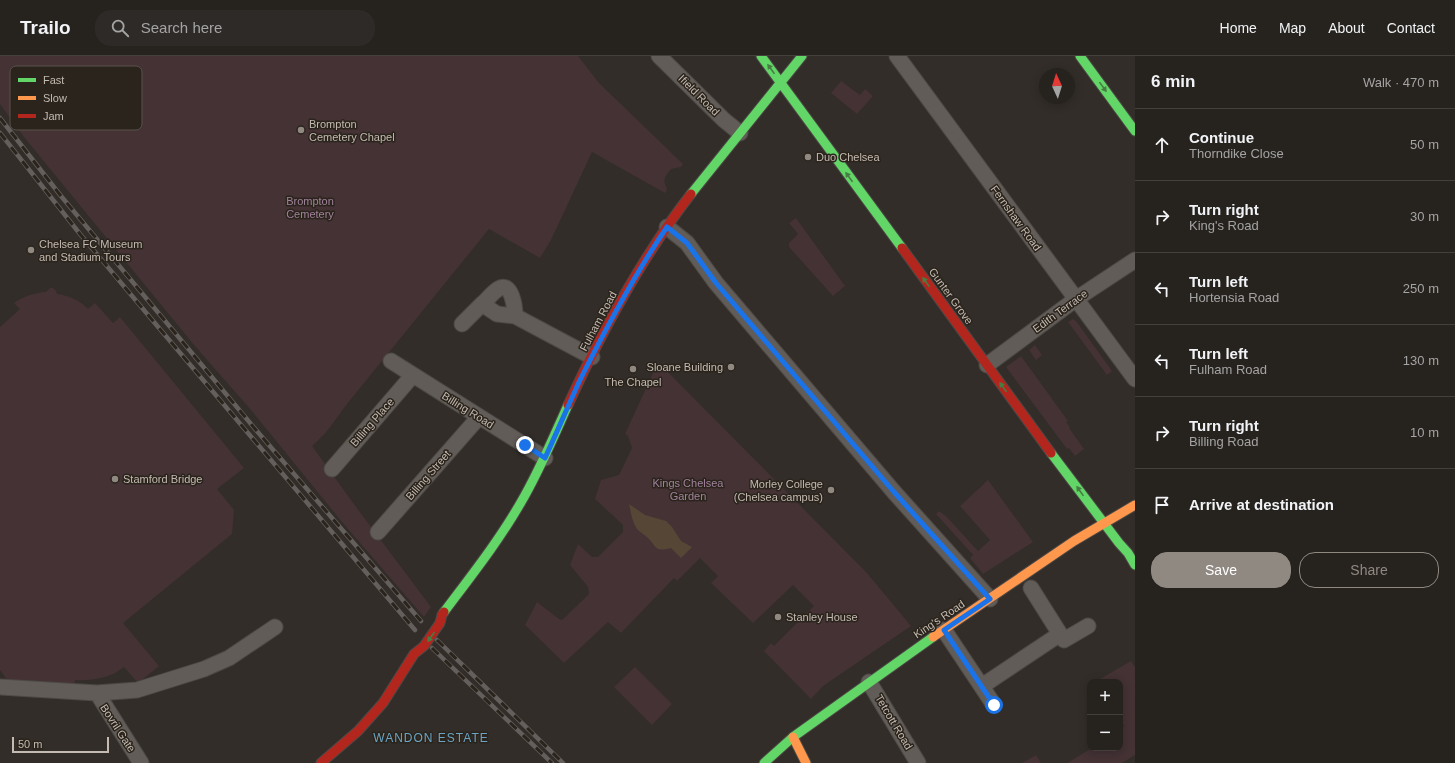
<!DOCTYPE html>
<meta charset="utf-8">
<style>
:root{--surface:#26221e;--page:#2e2a27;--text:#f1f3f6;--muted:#a4a4a4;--line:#423f3c;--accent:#908982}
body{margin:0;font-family:Helvetica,sans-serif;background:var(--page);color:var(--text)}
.controls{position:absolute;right:12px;bottom:12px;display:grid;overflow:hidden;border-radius:8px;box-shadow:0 2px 10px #0003}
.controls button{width:36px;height:36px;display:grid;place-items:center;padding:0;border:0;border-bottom:1px solid var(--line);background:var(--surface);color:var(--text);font:20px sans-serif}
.compass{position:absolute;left:1039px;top:12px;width:36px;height:36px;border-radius:50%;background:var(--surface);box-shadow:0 2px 10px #0003;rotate:356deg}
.scale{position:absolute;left:12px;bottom:10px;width:97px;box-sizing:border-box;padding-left:4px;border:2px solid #c3bbb2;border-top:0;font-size:11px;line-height:14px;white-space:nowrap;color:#c3bbb2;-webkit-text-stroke:3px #2b241c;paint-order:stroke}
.stop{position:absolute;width:12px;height:12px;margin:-9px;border:3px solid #1a73e8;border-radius:50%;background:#fff}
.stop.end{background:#1a73e8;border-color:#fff;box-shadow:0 1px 4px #0008}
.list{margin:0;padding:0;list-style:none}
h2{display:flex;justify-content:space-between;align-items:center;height:52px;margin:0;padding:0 16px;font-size:17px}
h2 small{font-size:13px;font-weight:400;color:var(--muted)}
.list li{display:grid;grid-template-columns:26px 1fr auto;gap:12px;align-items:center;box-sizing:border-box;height:72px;padding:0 16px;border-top:1px solid var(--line)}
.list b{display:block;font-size:15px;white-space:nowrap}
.list p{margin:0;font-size:13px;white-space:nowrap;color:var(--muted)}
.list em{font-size:13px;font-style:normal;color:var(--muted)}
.actions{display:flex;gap:8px;padding:12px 16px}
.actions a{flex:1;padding:9px 0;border:1px solid var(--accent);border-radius:16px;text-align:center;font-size:14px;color:var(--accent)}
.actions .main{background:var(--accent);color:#fff}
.icon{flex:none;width:22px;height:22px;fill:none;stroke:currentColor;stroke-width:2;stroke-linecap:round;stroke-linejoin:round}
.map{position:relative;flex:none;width:1135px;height:707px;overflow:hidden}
header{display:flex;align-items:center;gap:24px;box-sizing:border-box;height:56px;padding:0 20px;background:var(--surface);border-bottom:1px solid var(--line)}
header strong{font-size:19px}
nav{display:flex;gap:22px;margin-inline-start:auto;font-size:14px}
.search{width:280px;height:36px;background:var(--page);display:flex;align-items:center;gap:10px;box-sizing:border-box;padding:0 14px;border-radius:16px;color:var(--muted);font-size:15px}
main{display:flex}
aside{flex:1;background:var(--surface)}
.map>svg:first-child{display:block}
</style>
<header>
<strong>Trailo</strong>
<div class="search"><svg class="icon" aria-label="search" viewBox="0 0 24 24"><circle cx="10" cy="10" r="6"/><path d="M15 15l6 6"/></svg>Search here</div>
<nav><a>Home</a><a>Map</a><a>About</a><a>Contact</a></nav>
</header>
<main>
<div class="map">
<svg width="1135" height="707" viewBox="0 0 1135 707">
<rect width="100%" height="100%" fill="#322d28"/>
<!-- green -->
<path fill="#443235" d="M0,0H578L599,27L683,108L681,111L671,113C665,120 662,124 667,133L665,137L592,96L551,184L540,202L489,173L347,348C336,362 327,378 312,390L359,455L431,551L424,561L342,466L251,354L194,289L24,81L0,48Z
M841,25L860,39L865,33L873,40L857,58L831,37Z
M796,162L845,230L833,240L789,191V187L798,178L789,167Z
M50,232H53L56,235L57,238C68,239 81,245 88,253L95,247L113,267L120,261L244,412L217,433L234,454L232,478L123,567L159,610L138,627L124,611C111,622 92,625 75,624L74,631L8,625L0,614V271L20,253L14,247C22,241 36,236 46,236Z
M1073,263L1076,265L1112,315L1107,319L1068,266Z
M1035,289L1042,299L1036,304L1029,294Z
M1021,300L1068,365L1066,366L1070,371L1069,372L1084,393L1075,400L1069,392L1067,393L1006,311Z
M658,306L867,517L911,570L823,630L811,643L764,595L771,587L774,590L814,550L793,529L753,567L711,527L718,520L700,502L677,525L674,522L621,577L608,566L564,607L525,569L537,546L559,563L562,564L589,538L588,531L570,509L578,488L592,501H598L623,476V469L595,443L601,424L619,419L632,392L628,380L625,378Z
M988,424L1033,486L983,518L970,502L973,499L936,458L939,455L946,460L978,495L990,484L960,450Z
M1131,605L1135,611V699L1122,707H1067L1092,692H1120V673L1124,670L1120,663V626H1095Z
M635,611L672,648L652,669L614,631Z
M1036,699L1041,707H1022Z"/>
<!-- water -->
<path fill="#554636" d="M629,448L645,459L666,465L672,471L681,485L692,491L681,502L671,492C654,496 658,492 648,482C645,479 641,477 638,474C632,467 631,456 629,448Z"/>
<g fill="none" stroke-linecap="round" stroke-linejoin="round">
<defs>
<path id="street" d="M659,0L724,64L740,77
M897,0L1135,323
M667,171L687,187L716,227L894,436L990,543
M482,248C487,244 492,237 498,233C512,224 515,252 515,260
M462,268L482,248L497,258L515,260L592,301
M391,305L545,402
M987,309L1076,243L1135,204
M332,413L413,319
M378,476L479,361
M944,574L994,649
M1060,578L1064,584L1088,570
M869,626L918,707
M982,630L1060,578L1031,532
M0,631L97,637L137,634L204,613L229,602L275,571
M97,637L141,707"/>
<path id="fast" d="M761,0L902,192
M1080,0L1135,75
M691,138L802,0
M1051,397L1119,487L1128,497L1135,509
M444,556C471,520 498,486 520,448C539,416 553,382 568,349
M764,707L793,681L933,581"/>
<path id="slow" d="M933,581L1074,485L1135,449
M793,681L806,707"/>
<path id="jam" d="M902,192L1051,397
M568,349C602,275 641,202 691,138
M321,707L358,675L383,647L414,598L424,590L440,567L442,559L444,556"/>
</defs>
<!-- street casing -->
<use href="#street" stroke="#4d4946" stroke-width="17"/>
<!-- fast casing -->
<use href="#fast" stroke="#4d4946" stroke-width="11"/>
<!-- slow casing -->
<use href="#slow" stroke="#4d4946" stroke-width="11"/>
<!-- jam casing -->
<use href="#jam" stroke="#4d4946" stroke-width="11"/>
<!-- street -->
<use href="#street" stroke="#615c57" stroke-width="15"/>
<!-- fast -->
<use href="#fast" stroke="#63d668" stroke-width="9"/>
<!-- slow -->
<use href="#slow" stroke="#ff974d" stroke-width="9"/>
<!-- jam -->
<use href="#jam" stroke="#b3261e" stroke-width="9"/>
<defs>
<path id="rail" d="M0,62L61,140L256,374L421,565
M0,77L80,178L159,272L415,574
M437,584L563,707
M432,592L552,707"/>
</defs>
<!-- rail casing -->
<use href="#rail" stroke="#645f5c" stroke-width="4.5"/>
<!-- rail -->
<use href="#rail" stroke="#2b241c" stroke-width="3" stroke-dasharray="9" stroke-linecap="butt"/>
</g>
<!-- one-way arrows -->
<defs><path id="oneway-solid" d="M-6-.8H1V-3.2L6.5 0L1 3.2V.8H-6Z"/></defs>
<g fill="#477d42">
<use href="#oneway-solid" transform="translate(771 13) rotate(-126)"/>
<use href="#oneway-solid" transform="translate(1103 31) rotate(54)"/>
<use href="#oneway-solid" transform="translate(849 121) rotate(-126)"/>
<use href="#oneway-solid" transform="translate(926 226) rotate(-126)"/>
<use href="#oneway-solid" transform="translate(1003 331) rotate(-126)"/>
<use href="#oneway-solid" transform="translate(1080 435) rotate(-125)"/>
<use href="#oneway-solid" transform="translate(431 581) rotate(126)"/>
</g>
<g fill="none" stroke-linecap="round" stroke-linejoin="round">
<!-- route -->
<path stroke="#1a73e8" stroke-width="5" d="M525,389L545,402C557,376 568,350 580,324C606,272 634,219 667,171L687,187L716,227L894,436L990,543L944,574L994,649"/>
</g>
<!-- markers -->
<g fill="#908982" stroke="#2b241c" stroke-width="1.5">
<circle cx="301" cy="74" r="4"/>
<circle cx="808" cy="101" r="4"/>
<circle cx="31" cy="194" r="4"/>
<circle cx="731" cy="311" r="4"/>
<circle cx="633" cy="313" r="4"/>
<circle cx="115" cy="423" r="4"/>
<circle cx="831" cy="434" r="4"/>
<circle cx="778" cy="561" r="4"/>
</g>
<g text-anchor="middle" stroke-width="3" stroke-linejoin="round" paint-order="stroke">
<!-- street labels -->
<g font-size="11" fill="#c3bbb2" stroke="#2b241c">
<text transform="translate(699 39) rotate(45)" y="4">Ifield Road</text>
<text transform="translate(1016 162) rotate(54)" y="4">Fernshaw Road</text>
<text transform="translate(951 240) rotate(54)" y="4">Gunter Grove</text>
<text transform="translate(1060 255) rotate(-36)" y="4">Edith Terrace</text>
<text transform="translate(598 265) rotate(-62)" y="4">Fulham Road</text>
<text transform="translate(468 354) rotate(32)" y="4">Billing Road</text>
<text transform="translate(372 366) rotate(-49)" y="4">Billing Place</text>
<text transform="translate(428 419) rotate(-49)" y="4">Billing Street</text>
<text transform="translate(939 563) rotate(-34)" y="4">King's Road</text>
<text transform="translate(894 666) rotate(59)" y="4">Tetcott Road</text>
<text transform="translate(118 672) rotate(57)" y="4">Bovril Gate</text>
</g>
<!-- poi labels -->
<g font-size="11" fill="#c3bbb2" stroke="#2b241c" text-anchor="start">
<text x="309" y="72">Brompton<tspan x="309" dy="13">Cemetery Chapel</tspan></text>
<text x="816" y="105">Duo Chelsea</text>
<text x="39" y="192">Chelsea FC Museum<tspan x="39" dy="13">and Stadium Tours</tspan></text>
<text x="723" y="315" text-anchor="end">Sloane Building</text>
<text x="633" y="330" text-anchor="middle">The Chapel</text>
<text x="123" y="427">Stamford Bridge</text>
<text x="823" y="432" text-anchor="end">Morley College<tspan x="823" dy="13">(Chelsea campus)</tspan></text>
<text x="786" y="565">Stanley House</text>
</g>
<!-- park labels -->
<g font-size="11" fill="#a1829c" stroke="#2b241c">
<text x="310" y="149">Brompton<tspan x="310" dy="13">Cemetery</tspan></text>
<text x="688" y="431">Kings Chelsea<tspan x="688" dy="13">Garden</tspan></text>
</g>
<!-- neighbourhood labels -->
<g font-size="12" letter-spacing="1" fill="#6aa5c5" stroke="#2b241c">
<text x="431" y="686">WANDON ESTATE</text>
</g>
</g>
<!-- legend -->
<rect x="10" y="10" width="132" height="64" rx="6" fill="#2b241c" stroke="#595149" stroke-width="1"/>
<rect x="18" y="22" width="18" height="4" fill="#63d668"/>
<rect x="18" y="40" width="18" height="4" fill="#ff974d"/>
<rect x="18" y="58" width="18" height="4" fill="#b3261e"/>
<g font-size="11" fill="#c3bbb2">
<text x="43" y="28">Fast</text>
<text x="43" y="46">Slow</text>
<text x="43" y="64">Jam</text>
</g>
</svg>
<div class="controls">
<button>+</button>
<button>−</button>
</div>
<svg class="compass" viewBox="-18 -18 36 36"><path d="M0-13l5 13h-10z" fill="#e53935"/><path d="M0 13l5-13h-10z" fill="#a4a4a4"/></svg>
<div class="scale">50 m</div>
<div class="stop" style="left:994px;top:649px"></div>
<div class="stop end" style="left:525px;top:389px"></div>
</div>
<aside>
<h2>6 min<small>Walk · 470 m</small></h2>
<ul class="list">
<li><svg class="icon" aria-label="ahead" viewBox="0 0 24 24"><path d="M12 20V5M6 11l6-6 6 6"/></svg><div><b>Continue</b><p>Thorndike Close</p></div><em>50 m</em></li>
<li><svg class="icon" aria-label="right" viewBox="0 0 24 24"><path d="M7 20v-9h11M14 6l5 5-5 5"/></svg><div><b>Turn right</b><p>King's Road</p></div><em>30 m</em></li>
<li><svg class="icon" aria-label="left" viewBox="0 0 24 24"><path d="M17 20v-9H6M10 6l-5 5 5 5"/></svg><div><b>Turn left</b><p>Hortensia Road</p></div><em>250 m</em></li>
<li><svg class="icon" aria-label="left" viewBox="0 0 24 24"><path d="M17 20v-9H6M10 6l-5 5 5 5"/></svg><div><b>Turn left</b><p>Fulham Road</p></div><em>130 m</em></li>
<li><svg class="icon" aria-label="right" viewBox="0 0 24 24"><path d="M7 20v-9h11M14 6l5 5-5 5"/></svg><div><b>Turn right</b><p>Billing Road</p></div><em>10 m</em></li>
<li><svg class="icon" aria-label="arrive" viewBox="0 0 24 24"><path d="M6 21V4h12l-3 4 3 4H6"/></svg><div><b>Arrive at destination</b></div></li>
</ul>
<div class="actions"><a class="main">Save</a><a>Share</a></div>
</aside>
</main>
